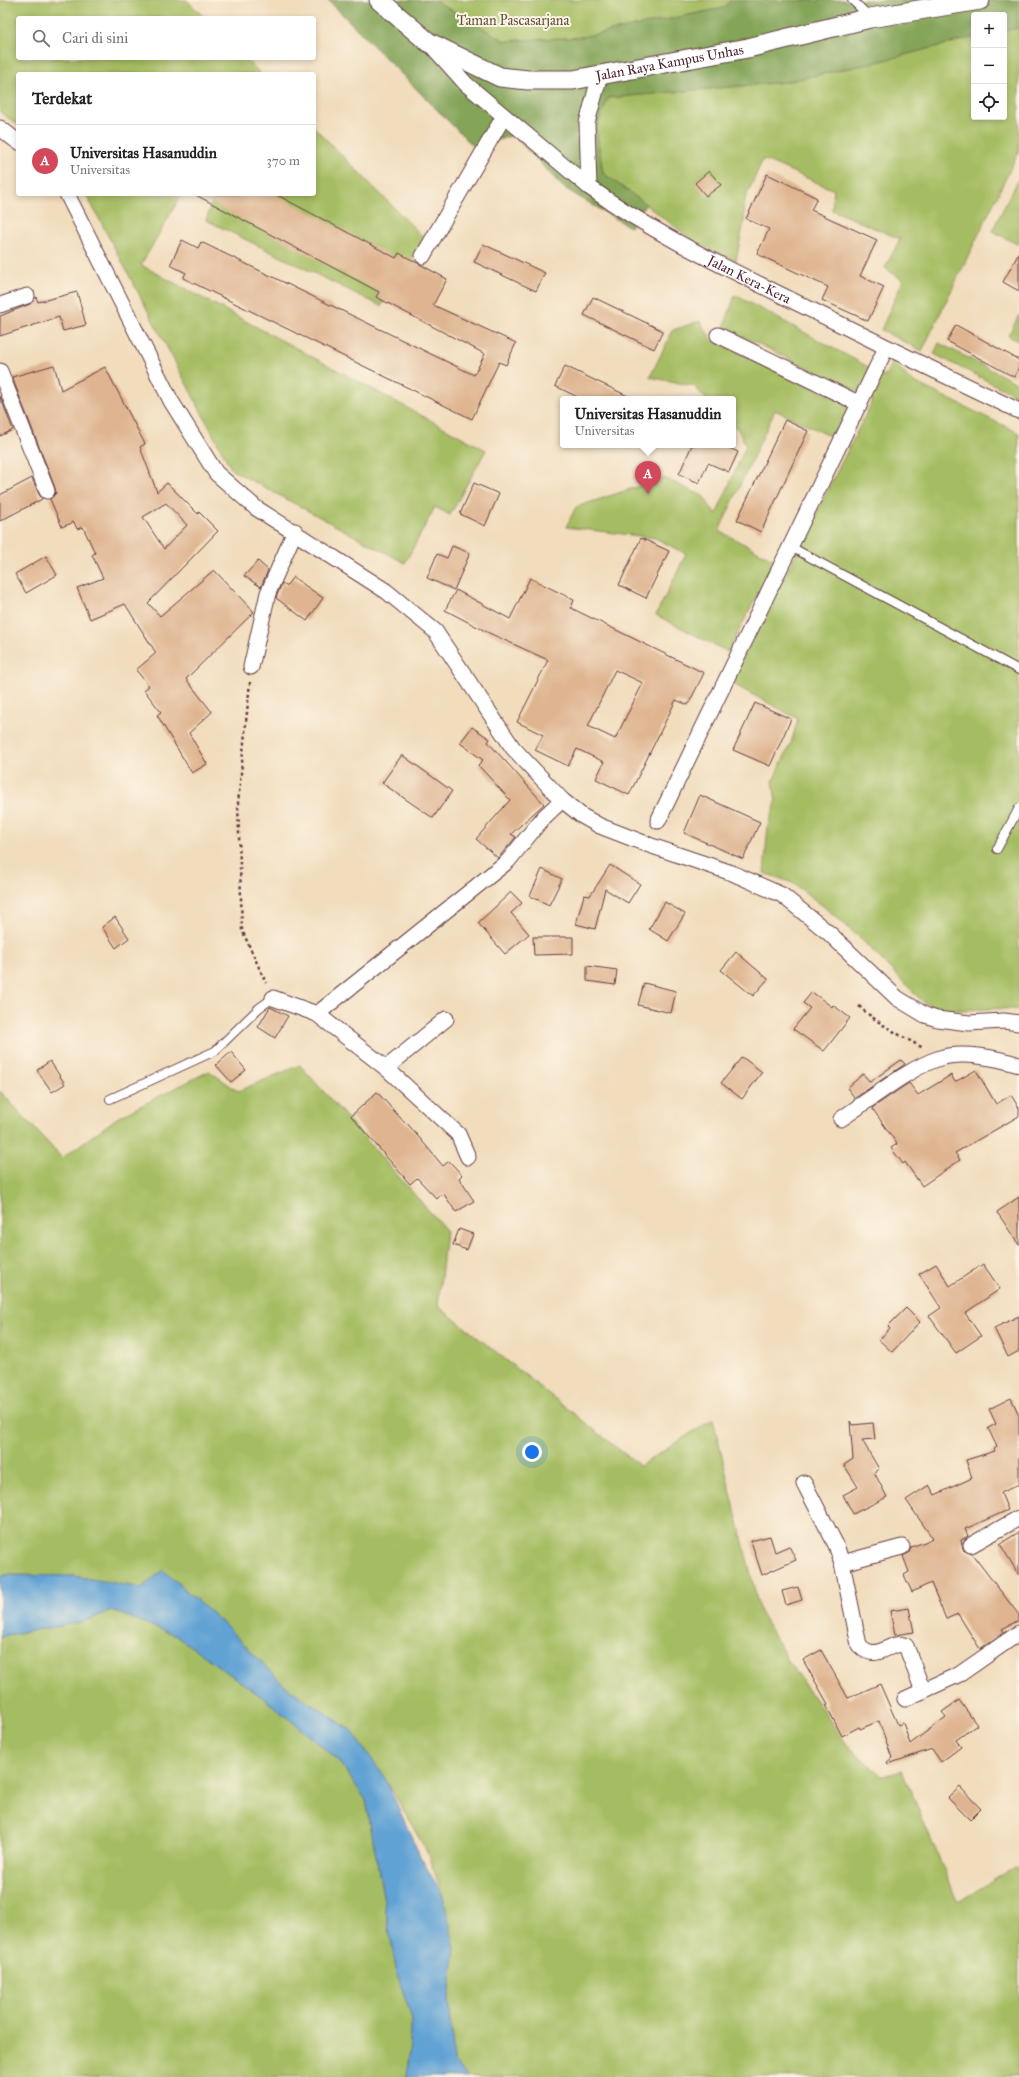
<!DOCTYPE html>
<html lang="id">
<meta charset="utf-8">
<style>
:root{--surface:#fff;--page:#f6f6f6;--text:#222;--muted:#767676;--line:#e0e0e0;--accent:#d1495b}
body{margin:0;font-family:"IM FELL Great Primer",serif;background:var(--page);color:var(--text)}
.controls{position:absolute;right:12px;top:12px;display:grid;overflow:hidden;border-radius:4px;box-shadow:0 2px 6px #0003}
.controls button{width:36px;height:36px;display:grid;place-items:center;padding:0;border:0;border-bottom:1px solid var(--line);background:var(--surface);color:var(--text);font:20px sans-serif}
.you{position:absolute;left:532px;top:1452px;width:14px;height:14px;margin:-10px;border:3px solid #fff;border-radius:50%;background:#1a73e8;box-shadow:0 0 0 6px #1a73e833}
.badge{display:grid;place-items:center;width:26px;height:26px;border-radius:50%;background:var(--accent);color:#fff;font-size:13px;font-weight:700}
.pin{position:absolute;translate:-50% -33px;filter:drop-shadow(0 1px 2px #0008)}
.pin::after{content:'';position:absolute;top:21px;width:14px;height:12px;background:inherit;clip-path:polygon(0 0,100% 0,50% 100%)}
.popup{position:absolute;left:560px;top:396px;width:176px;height:52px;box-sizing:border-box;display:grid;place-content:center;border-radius:4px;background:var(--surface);filter:drop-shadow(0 1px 3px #0005);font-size:13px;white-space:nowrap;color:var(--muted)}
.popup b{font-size:15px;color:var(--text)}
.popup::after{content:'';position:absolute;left:50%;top:100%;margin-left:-8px;border:8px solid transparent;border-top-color:var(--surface)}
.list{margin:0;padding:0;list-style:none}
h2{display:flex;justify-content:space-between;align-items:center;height:52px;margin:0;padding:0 16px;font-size:17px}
h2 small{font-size:13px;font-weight:400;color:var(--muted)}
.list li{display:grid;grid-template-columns:26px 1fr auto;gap:12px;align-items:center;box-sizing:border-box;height:72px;padding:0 16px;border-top:1px solid var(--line)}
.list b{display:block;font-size:15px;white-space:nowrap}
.list p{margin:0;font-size:13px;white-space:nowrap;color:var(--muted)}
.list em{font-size:13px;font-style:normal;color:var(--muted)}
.icon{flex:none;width:22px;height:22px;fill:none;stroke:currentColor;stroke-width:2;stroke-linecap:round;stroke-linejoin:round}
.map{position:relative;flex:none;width:1019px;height:2077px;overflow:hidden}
.search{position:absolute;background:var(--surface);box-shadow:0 2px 6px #0003;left:16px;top:16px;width:300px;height:44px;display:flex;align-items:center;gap:10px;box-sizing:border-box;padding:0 14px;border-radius:4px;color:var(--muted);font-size:15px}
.panel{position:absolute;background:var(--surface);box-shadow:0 2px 6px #0003;left:16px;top:72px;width:300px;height:124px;border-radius:4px}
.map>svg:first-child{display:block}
</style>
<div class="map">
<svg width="1019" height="2077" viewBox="0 0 1019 2077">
<rect width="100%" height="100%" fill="#fcf5e5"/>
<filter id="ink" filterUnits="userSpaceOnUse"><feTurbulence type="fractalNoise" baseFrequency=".025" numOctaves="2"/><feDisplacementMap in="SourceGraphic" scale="8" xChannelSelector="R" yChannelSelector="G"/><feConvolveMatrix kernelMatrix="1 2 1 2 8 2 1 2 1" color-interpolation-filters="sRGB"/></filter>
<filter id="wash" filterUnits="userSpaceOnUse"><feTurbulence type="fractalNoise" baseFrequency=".012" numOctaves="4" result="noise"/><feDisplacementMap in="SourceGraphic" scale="16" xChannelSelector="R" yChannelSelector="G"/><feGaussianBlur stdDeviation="0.9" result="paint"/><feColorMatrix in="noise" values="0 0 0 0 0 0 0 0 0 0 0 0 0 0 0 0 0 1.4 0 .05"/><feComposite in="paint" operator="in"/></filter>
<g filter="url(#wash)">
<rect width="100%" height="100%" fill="#f1dcbc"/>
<!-- green -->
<path fill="#a5bd62" stroke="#786e46" d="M0,0H187L205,18H18V58H245L261,74H18V125L0,112Z
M434,0H731L723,8L582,37L505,41Z
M1019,26V151L922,351L881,330L903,280L885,268L900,239L832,210L834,190L763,159L745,199L744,221L736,261L697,243L603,173L596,129L608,98L785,82L881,61L974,37V117H1004V30Z
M314,127L425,239L381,306L206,220L212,203L191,194H314Z
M1019,178V245L992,231Z
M86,194H182L141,265L486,450L450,515L435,507L405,563L232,470Z
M735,295L885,376L892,361L912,381L1019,433V1010C987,1005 954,1017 923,1002L860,938L823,906L793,883L764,873L768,825L776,802L773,781L791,743L798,719L731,683L873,400L724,327Z
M1019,315V341L1008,336Z
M700,321L712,340L850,405L834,438L775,410L719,531L775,560L728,652L656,615L686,554L655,538L566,527L576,507L664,478L703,496L716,515L746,446L738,429L733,425V399H706L694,386L650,377L673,330Z
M939,343L1019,384V397L934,354Z
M300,1065L446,1230L438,1306L640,1466L713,1419L760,1612L792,1667L848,1746L882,1776L902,1771L958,1902L1015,1867L1019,1868V2077H468L454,2062L449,1997L455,1948L443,1896L427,1852L385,1778L352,1731L284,1685L227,1627L163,1570L142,1588L74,1576L4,1575L0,1577V1091L62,1158L117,1118L209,1071L238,1091Z
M111,1610L175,1635L266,1700L337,1759L366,1800L397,1974L412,2019L407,2077H0V1636L84,1622Z"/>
<!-- forest -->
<path fill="#84a458" stroke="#676242" d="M328,0H434L505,41L582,37L723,8L731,0H1019V28L1004,31V15H974V37L881,61L785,82L608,98L596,129L603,173L646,204L630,227L564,188L513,135L475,148Z"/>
<!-- water -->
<path fill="#60a2d4" stroke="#556080" d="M163,1570L227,1627L284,1685L352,1731L385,1778L421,1858L443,1896L455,1948L449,1997L454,2062L468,2077H407L412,2019L397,1974L366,1800L337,1759L266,1700L175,1635L111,1610L84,1622L0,1636V1577L4,1575L74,1576L142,1588Z"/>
<g id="blocks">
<!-- building -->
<path fill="#dfb591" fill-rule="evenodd" d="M709,171L721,185L706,196L695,183Z
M767,174L817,198L811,210L877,240L860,276L884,287L868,321L822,300L828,287L757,254L769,229L746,219Z
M194,194H275L396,258L399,253L447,279L433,305L516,343L506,365L499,362L472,419L183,278L186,273L170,265L182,240L198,248L201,242L474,375L485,354L376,297L379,292Z
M483,244L545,273L536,291L474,262Z
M1019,253V291L1003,282Z
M77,292L86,325L63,331L59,317L0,336V316L30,304L36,297L38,302Z
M593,297L663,331L654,349L584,315Z
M956,325L1019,360V367L1014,377L947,341Z
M54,365L61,390L105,367L145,444L140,447L157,492L167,483L198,514L199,512L218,531L148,603L160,616L214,570L254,612L186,679L212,712L189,733L207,764L192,773L157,715L161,712L144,690L149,686L136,670L156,653L125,604L90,619L77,588L103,578L92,555L95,553L83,527L77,529L74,522L62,527L50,499L56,493L55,488L12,377ZM166,503L187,525L164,549L143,517Z
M565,366L634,399H582L555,386Z
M0,396L13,430L0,436Z
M785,420L808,431L761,532L737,520Z
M692,445H723L738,452L729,472L708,463L699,483L679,474Z
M32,478L39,494L42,499L0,521V495Z
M474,483L499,494L485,526L460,514Z
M641,538L669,551L646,598L619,585Z
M452,546L470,553L454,590L427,578L437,554L447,558Z
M46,556L57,575L26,593L15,574Z
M258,561L268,570L261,587L244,576Z
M293,577L323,598L307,621L276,598L282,583L286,586Z
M530,578L574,600L571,608L704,673L688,705L676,700L629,795L596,779L604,762L577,749L568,766L535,750L543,735L517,722L548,660L489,633L445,610L456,590L510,619ZM615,670L643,683L615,739L588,726Z
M755,703L791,719L770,766L733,750Z
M472,727L490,739L488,742L544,804L511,834L516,837L498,858L476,839L510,800L478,765L483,760L460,743Z
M402,755L452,791L433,818L382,783Z
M700,795L760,822L743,859L684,833Z
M610,865L640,884L628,903L605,889L595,929L576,924L584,895L590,896Z
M542,869L562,879L549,905L530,896Z
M511,892L522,903L511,913L529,934L505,954L478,923Z
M665,902L685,914L668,941L649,929Z
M115,917L129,938L116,948L102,927Z
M533,937H573V954L534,955Z
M736,952L768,979L753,996L721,970Z
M587,966L617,970L615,985L587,981Z
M644,983L676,991L671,1013L638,1005Z
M812,992L832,1007L833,1005L850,1018L824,1051L793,1029L810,1008L803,1003Z
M270,1007L288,1016L275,1038L258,1027Z
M231,1052L246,1070L231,1082L216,1065Z
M742,1057L762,1072L742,1099L721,1083Z
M901,1060L905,1064L855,1098L847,1088L863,1074L870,1082Z
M50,1061L65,1084L52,1092L37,1070Z
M976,1070L996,1104L1011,1095L1019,1108V1116L955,1153L960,1160L922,1186L905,1162L903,1164L891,1148L897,1144L872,1108L909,1083L918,1095L951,1075L955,1082Z
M377,1092L405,1123L406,1122L443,1166L449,1161L462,1175L459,1178L474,1201L456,1212L443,1193L437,1199L417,1178L410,1184L351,1116Z
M1019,1197V1245L997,1212Z
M459,1229L473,1234L467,1250L453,1245Z
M936,1264L950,1286L983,1264L1000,1289L965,1313L981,1336L956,1353L929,1316L941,1308L919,1274Z
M906,1308L920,1322L892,1352L879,1340L890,1328L888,1326Z
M1019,1316V1351L1008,1357L994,1328Z
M1011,1398L1019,1415V1484L1001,1493L1008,1510L965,1529L968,1536L961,1540L963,1550L972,1554L1019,1615V1620L1002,1629L1004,1632L980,1649L958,1614L946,1619L931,1583L912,1592L904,1575L909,1572L903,1556L909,1553L911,1547L933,1539L906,1500L929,1485L935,1495L972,1478L966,1460L995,1451L994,1449L997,1447L988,1428L996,1424L989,1409Z
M850,1421L852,1425L873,1423L875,1439L862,1440L879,1469L874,1472L887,1497L853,1514L843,1495L858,1487L844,1465L853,1459Z
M1019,1532V1575L1000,1544Z
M770,1536L775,1552L789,1546L796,1560L762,1575L751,1541Z
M798,1587L802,1600L786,1605L782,1591Z
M909,1608L914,1632L895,1635L890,1611Z
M821,1650L848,1698L880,1684L898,1725L903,1723L910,1744L946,1717L942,1712L959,1700L977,1725L956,1740L961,1747L941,1762L932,1749L888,1764L887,1762L892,1758L879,1721L860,1729L859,1727L842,1736L826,1705L828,1704L803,1660Z
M960,1787L981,1809L970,1820L948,1798Z"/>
</g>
</g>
<g filter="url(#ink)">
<use href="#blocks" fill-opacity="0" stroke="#633b41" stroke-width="1"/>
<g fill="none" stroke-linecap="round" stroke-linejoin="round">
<defs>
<path id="service" d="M852,0L870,17
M791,547L1019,670
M997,849L1019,808
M110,1099L215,1051L259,1008L273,998"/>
<g id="minor">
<path d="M432,46L466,84L589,187"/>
<path id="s1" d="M600,75L587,123L589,187C646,228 710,260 773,291C855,332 937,372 1019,411"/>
<path d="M0,128L18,142"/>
<path d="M67,194L171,401L216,473L256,508L386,591L435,631L513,748L562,800L582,816L600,826L649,845L732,873L782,895L830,934L897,998L925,1015L937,1019L969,1023L1004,1021L1019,1023"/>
<path d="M423,256L504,116"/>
<path d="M0,305L27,296"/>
<path d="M718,335L860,404"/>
<path d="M0,371L47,491"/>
<path d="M251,667L268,593L295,531"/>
<path d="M658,821L886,348"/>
<path d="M273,998L317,1014L386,1068L458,1134L468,1157"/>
<path d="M317,1014L508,861L543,818L562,800"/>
<path d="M386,1068L446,1019"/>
<path d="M841,1119C870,1100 908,1068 940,1058C962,1051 998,1058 1019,1065"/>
<path d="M804,1483L836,1545L842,1563"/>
<path d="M971,1545L1019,1518"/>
<path d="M902,1547L842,1563L859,1645C878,1665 890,1638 906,1646L923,1691"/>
<path d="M905,1699L960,1674L1019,1633"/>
</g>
<g id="tertiary">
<path id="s2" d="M379,0L428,42L500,77L528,80H573L627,70L748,48L870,18L980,0"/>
</g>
</defs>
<!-- service casing -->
<use href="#service" stroke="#633b41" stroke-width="10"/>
<!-- minor casing -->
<use href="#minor" stroke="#633b41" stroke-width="17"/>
<!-- tertiary casing -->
<use href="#tertiary" stroke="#633b41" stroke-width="21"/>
<!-- path -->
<path stroke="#633b41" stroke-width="2.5" stroke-dasharray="3 3" stroke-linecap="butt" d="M250,682L238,803L242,930L266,983
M859,1006C878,1024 900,1035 923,1048"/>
<!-- service -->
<use href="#service" stroke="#fff" stroke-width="8"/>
<!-- minor -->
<use href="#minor" stroke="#fff" stroke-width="15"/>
<!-- tertiary -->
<use href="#tertiary" stroke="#fff" stroke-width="19"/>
</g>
</g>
<g text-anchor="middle" stroke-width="4" stroke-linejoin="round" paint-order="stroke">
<!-- park labels -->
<g font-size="14" fill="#654e3c" stroke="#fcf5e5">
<text x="513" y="25">Taman Pascasarjana</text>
</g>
<!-- street labels -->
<g font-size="14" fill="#4a1f2b" stroke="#fcf5e5">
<text dy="5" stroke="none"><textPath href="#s2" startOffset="316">Jalan Raya Kampus Unhas</textPath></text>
<text dy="5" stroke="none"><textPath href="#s1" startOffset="299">Jalan Kera-Kera</textPath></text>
</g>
</g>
</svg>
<div class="controls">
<button>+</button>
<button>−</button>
<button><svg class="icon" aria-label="locate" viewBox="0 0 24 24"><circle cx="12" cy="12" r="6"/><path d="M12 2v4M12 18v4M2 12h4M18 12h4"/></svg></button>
</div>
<div class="you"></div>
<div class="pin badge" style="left:648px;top:494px">A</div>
<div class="popup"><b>Universitas Hasanuddin</b>Universitas</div>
<div class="search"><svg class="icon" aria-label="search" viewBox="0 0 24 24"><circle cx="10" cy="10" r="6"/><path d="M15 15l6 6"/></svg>Cari di sini</div>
<section class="panel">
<h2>Terdekat<small></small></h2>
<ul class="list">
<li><span class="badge">A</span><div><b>Universitas Hasanuddin</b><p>Universitas</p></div><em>370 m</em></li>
</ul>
</section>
</div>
